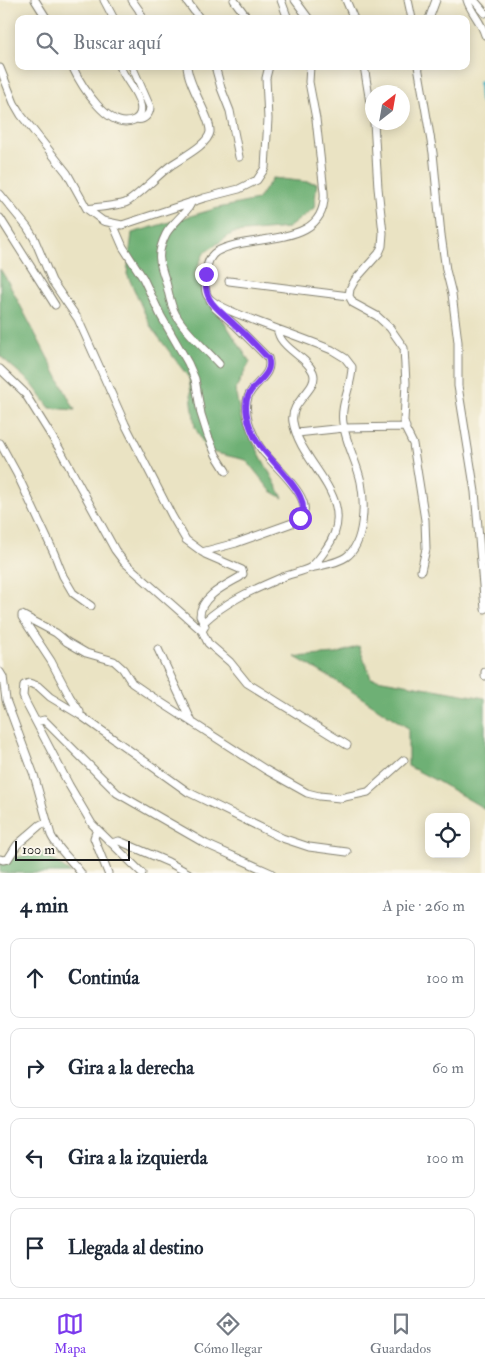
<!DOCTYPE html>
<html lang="es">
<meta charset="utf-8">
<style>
:root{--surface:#fff;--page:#f6f6f7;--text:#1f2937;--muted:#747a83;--line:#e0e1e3;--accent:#7c3aed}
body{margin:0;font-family:"IM FELL Double Pica",serif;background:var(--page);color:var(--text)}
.controls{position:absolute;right:15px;bottom:15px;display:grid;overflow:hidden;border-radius:10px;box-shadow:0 2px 12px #0003}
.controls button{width:45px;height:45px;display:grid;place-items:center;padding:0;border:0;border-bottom:1px solid var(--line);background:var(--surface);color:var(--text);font:25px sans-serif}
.compass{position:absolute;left:365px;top:85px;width:45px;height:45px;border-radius:50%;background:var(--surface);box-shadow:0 2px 12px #0003;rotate:31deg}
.scale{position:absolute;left:15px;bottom:12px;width:115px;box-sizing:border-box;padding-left:5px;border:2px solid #1c1c1c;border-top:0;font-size:14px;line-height:18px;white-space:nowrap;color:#1c1c1c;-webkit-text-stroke:4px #fbf7ec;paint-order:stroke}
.stop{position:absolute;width:15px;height:15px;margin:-11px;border:4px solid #7c3aed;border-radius:50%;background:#fff}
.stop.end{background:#7c3aed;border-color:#fff;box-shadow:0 1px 5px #0008}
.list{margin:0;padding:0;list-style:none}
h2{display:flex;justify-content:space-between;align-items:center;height:65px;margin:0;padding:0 20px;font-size:21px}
h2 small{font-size:16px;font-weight:400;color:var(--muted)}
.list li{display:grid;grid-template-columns:32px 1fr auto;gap:15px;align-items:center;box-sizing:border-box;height:80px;margin:0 10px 10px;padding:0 10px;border:1px solid var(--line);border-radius:10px}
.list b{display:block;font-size:19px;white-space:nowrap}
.list em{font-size:16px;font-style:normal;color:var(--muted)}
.icon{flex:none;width:28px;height:28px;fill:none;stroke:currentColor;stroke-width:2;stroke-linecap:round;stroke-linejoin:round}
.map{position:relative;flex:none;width:485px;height:873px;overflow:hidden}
.search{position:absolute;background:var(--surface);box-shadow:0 2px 12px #0003;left:15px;right:15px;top:15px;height:55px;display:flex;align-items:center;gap:12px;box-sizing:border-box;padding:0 18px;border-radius:10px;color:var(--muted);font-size:19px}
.sheet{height:425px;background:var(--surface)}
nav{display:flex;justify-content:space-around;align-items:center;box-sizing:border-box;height:70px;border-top:1px solid var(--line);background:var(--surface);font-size:14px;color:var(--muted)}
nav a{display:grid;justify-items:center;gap:2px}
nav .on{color:var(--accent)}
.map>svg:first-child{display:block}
</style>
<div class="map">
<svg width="485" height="873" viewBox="0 0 485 873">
<rect width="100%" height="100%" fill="#fbf7ec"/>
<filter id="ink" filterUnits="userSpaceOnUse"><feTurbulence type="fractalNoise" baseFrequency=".02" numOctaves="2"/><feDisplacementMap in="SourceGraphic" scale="10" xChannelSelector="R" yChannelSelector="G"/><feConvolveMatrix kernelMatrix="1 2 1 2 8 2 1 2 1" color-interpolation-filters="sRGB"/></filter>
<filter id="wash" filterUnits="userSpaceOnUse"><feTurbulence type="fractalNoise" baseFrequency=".0096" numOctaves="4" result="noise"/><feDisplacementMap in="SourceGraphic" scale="20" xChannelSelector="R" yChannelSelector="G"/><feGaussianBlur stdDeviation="1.12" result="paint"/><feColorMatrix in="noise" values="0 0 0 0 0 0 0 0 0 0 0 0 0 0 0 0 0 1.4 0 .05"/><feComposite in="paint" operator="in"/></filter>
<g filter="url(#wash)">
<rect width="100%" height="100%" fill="#eae3c3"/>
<!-- forest -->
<path fill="#6eb074" stroke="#456648" d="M273,178L317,183L314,208L288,228L233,233L204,253L194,275L250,362L235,390L241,419L283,498L271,491L246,460L207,451L195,427L189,378L151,327L127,274L132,233L218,208L257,200Z
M0,269L7,280L75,410L50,408L31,383L0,356Z
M359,646L371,678L485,698V809L437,781L408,766V728L333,679L295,657L336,654Z
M41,852L71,873H0V861Z"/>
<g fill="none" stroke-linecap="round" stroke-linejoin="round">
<!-- canal -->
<path stroke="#46b3c3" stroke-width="8" d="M482,84L483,100L485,104"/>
</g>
</g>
<g filter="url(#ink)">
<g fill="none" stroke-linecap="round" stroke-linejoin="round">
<defs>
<path id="minor" d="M35,0L47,19
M104,0L114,19
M132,0L139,10L143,19
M186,0L200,19
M234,0L248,19
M281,0L288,19
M295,0L309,19
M346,0L354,19
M408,0L412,19
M467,0C471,13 481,21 485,35
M474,0L485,13
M429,19L436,0
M72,66C81,85 109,132 134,120C140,118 142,110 140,104C137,90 124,79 120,66
M132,66L150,107C150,114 144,121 136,119
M215,66L221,88L230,111L239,157
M364,66L372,115
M418,66L433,153L441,235L446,270L452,294L458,342V386L475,492L485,609
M0,68L14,103L21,115L67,173L87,209L103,221L122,225L204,198L239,189L257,180L265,168L268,119L266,78L269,66
M374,122L378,188L383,233L382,246L379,253L355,280L350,289L349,296L353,303L377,316L390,328L404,348L406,383L404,421L406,430L413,444L425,520L426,549L421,571
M0,194L27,227L34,238L52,281L78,319L125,424L172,516L186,540L205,554L242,570L243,574L240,577C226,585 200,597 200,616L205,626L202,631
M191,202C191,209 171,224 166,234C156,254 159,262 166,282C169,293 170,305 176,315C185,332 206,349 219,364
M87,209C98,207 116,206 125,203C134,200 159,174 170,166C181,158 208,145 210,132C211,117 188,86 187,66
M0,218L55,305
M113,224L123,247L143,278L161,316L188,363L195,379L201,414L208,436L216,455L226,471
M229,281L349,296
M0,369L24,392L59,448L115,550L124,562L202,631L208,643L230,662L247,683L347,745
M297,433L344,428L406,427
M0,443L17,474L54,553L63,576L73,593L91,606
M202,552L236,543L295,522C323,507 279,471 268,457C263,452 258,445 255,438C249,426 244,410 248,397C253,382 274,376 268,358L235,325L215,308L210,300
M310,568C321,565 336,564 346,557C365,544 365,503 361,482C357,462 346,444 343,423C340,404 352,386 352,367L345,358L332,350C306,339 279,330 253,320C242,315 212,306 207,295C204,288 205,279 206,272C207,265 209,256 216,252C249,232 328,250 324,192L316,119L309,82L310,66
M204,622C226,601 255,589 283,577C290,574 306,571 311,567C317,562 322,555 326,549C362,499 301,467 293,422C289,401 320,389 313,372C307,358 289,352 281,339C279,336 278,332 277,329
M158,649L192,722
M0,672L3,677L6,700L34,775L51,835C56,847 72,861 81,873
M485,676V672
M80,715V712L70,697L51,661L22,617V615L56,633L67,642L86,653L114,661L123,669L132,683L148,694L266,770L307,793L319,796L340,798L368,792L404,760
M36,722L44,720L117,793L206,844L271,873
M97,829L94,838L108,873
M111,843L119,841L124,843L168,862L188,873
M0,859L3,860L8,859L17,845L40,825L46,822
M142,873L92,824L69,785L26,703L23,696L24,685L29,683L38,686L50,697L80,715L188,792L282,838L309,847L347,852"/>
</defs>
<!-- minor casing -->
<use href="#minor" stroke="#838070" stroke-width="9"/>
<!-- minor -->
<use href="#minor" stroke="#fff" stroke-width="7"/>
</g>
</g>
<g fill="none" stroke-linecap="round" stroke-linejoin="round" filter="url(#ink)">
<!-- route -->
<path stroke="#7c3aed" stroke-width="6" d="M206,274C203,303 217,307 235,325C247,335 257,347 268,358C274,374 256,381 249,394C242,406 249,426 255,438C265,458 316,496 300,518"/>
</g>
</svg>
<div class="controls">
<button><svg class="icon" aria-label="locate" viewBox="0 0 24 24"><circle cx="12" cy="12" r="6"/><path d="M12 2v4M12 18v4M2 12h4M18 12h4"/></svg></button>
</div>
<svg class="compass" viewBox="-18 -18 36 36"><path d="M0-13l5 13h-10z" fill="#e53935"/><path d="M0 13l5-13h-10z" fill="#747a83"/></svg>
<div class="scale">100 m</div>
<div class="stop" style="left:300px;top:518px"></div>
<div class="stop end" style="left:206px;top:274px"></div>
<div class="search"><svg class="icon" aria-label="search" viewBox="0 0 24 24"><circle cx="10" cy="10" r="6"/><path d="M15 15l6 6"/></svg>Buscar aquí</div>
</div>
<section class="sheet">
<h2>4 min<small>A pie · 260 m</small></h2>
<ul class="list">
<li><svg class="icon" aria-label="ahead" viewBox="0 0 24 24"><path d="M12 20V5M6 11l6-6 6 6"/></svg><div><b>Continúa</b></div><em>100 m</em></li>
<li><svg class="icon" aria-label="right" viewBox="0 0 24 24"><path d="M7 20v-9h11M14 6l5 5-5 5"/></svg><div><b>Gira a la derecha</b></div><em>60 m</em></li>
<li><svg class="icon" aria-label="left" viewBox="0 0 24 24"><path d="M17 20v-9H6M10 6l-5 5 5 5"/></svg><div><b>Gira a la izquierda</b></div><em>100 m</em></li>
<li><svg class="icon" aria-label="arrive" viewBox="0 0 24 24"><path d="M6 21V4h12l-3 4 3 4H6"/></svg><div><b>Llegada al destino</b></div></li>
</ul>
</section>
<nav>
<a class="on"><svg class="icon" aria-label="map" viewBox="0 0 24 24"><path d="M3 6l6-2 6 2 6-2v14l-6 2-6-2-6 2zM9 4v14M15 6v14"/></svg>Mapa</a>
<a><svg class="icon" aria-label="directions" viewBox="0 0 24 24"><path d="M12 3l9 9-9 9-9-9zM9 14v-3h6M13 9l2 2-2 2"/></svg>Cómo llegar</a>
<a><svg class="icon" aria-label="saved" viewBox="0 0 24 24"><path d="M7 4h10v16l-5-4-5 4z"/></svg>Guardados</a>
</nav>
